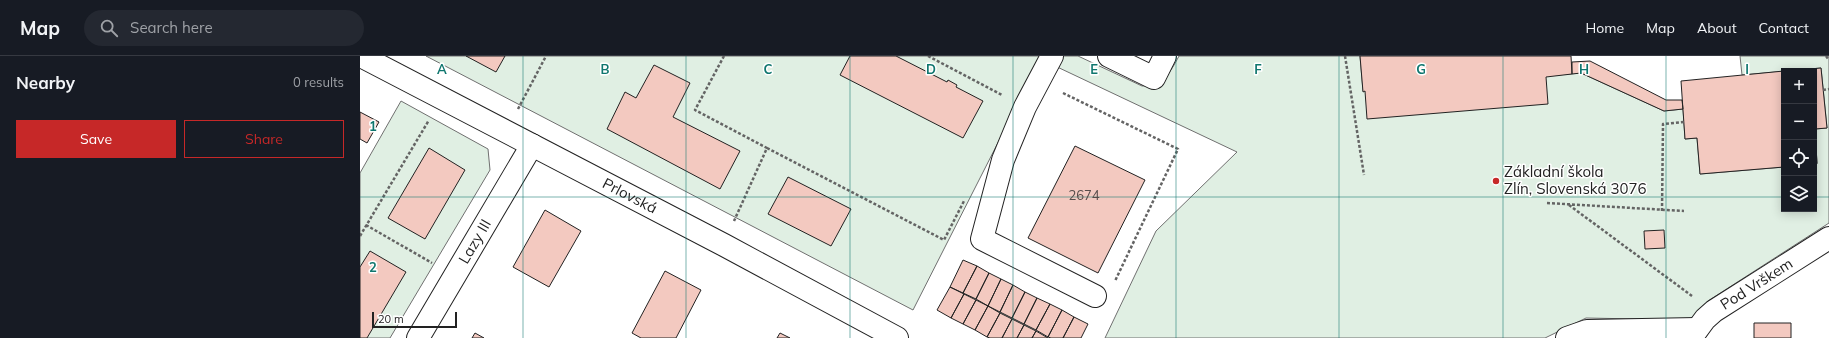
<!DOCTYPE html>
<meta charset="utf-8">
<style>
:root{--surface:#171b24;--page:#242831;--text:#f1f3f6;--muted:#9ea1a6;--line:#363941;--accent:#c62828}
body{margin:0;font-family:Mulish,sans-serif;background:var(--page);color:var(--text)}
.controls{position:absolute;right:12px;top:12px;display:grid;overflow:hidden;border-radius:0px;box-shadow:0 2px 10px #0003}
.controls button{width:36px;height:36px;display:grid;place-items:center;padding:0;border:0;border-bottom:1px solid var(--line);background:var(--surface);color:var(--text);font:20px sans-serif}
.scale{position:absolute;left:12px;bottom:10px;width:85px;box-sizing:border-box;padding-left:4px;border:2px solid #222;border-top:0;font-size:11px;line-height:14px;white-space:nowrap;color:#222;-webkit-text-stroke:3px #fff;paint-order:stroke}
.list{margin:0;padding:0;list-style:none}
h2{display:flex;justify-content:space-between;align-items:center;height:52px;margin:0;padding:0 16px;font-size:17px}
h2 small{font-size:13px;font-weight:400;color:var(--muted)}
.actions{display:flex;gap:8px;padding:12px 16px}
.actions a{flex:1;padding:9px 0;border:1px solid var(--accent);border-radius:0px;text-align:center;font-size:14px;color:var(--accent)}
.actions .main{background:var(--accent);color:#fff}
.icon{flex:none;width:22px;height:22px;fill:none;stroke:currentColor;stroke-width:2;stroke-linecap:round;stroke-linejoin:round}
.map{position:relative;flex:none;width:1469px;height:282px;overflow:hidden}
header{display:flex;align-items:center;gap:24px;box-sizing:border-box;height:56px;padding:0 20px;background:var(--surface);border-bottom:1px solid var(--line)}
header strong{font-size:19px}
nav{display:flex;gap:22px;margin-inline-start:auto;font-size:14px}
.search{width:280px;height:36px;background:var(--page);display:flex;align-items:center;gap:10px;box-sizing:border-box;padding:0 14px;border-radius:22px;color:var(--muted);font-size:15px}
main{display:flex}
aside{flex:1;background:var(--surface)}
.map>svg:first-child{display:block}
</style>
<header>
<strong>Map</strong>
<div class="search"><svg class="icon" aria-label="search" viewBox="0 0 24 24"><circle cx="10" cy="10" r="6"/><path d="M15 15l6 6"/></svg>Search here</div>
<nav><a>Home</a><a>Map</a><a>About</a><a>Contact</a></nav>
</header>
<main>
<aside>
<h2>Nearby<small>0 results</small></h2>
<ul class="list">
</ul>
<div class="actions"><a class="main">Save</a><a>Share</a></div>
</aside>
<div class="map">
<svg width="1469" height="282" viewBox="0 0 1469 282">
<rect width="100%" height="100%" fill="#fff"/>
<!-- green -->
<path fill="#e0efe3" stroke="#6f6f6f" d="M66,0H682L553,254Z
M703,0H718L782,30C803,29 810,17 819,0H1000L1003,35L1221,17L1304,55L1323,53L1325,83L1337,82L1340,118L1424,111V153H1454V108L1457,107L1455,73L1467,72L1461,12L1382,19L1380,0H1469V167L1348,245L1330,264L1226,262L1185,282H745L796,175L877,96L693,9Z
M41,45L128,93L130,114L30,282H0V117Z"/>
<!-- building -->
<path fill="#f3c9c0" stroke="#222" d="M106,0H145L136,16Z
M490,0H536L587,26L588,24L597,29L596,31L623,45L603,82L480,19Z
M1000,0H1211L1212,18L1186,21L1188,48L1007,63L1005,35L1003,36Z
M1230,5L1306,44H1322L1323,53L1304,55L1221,17L1212,18V6Z
M294,9L330,27L313,61L380,95L360,133L247,73L265,36L276,42Z
M1461,12L1467,72L1455,73L1457,108H1454V15H1427Z
M1424,15V111L1340,118L1337,82L1325,83L1321,25Z
M0,56L19,66L7,87L0,83Z
M715,90L785,124L738,217L668,182Z
M69,92L105,114L65,183L28,162Z
M428,121L491,153L471,190L408,158Z
M185,154L221,175L189,231L153,211Z
M1304,174L1305,192L1285,193L1284,175Z
M10,195L46,216L7,282H0V211Z
M603,204L617,210L603,237L590,231Z
M617,210L629,217L616,243L603,237Z
M305,215L341,234L316,282H281L272,277Z
M629,217L641,223L628,250L616,243Z
M641,223L653,229L640,256L628,250Z
M653,229L665,236L652,262L640,256Z
M590,231L604,238L591,262L577,254Z
M665,236L677,242L664,268L652,262Z
M604,238L616,244L603,268L591,262Z
M677,242L690,248L676,274L664,268Z
M616,244L628,250L615,274L603,268Z
M690,248L702,254L688,281L676,274Z
M628,250L640,257L627,281L615,274Z
M702,254L714,261L703,282H691L688,281Z
M640,257L652,263L642,282H630L627,281Z
M714,261L728,268L721,282H703Z
M652,263L664,269L657,282H642Z
M1394,267H1431V282H1394Z
M664,269L676,275L672,282H657Z
M676,275L688,282H672Z
M115,277L124,282H112Z
M420,277L430,282H417Z"/>
<g fill="none" stroke-linecap="round" stroke-linejoin="round">
<defs>
<g id="minor">
<path id="s1" d="M1,0L364,189L537,282"/>
<path d="M692,0L665,51L643,104L622,183L735,240"/>
<path d="M749,0L794,22L805,0"/>
<path id="s2" d="M58,282L172,89"/>
<path d="M1207,282L1227,275L1337,273"/>
<path id="s3" d="M1331,282L1345,263L1354,255L1469,182"/>
</g>
</defs>
<!-- minor casing -->
<use href="#minor" stroke="#222" stroke-width="24"/>
<!-- path -->
<path stroke="#646464" stroke-width="2.5" stroke-dasharray="3 2" stroke-linecap="butt" d="M364,0L335,54L407,92L374,165
M568,0L642,39
M985,0L1004,119
M1466,0L1469,4
M1463,34L1469,33
M703,37L818,93L755,225
M158,53L186,0
M407,92L584,184L604,145
M1187,147L1324,155
M1209,149L1332,240
M1302,155L1303,68L1324,66
M6,169L72,207
M0,180L69,64"/>
<!-- minor -->
<use href="#minor" stroke="#fff" stroke-width="22"/>
</g>
<!-- grid -->
<path fill="none" stroke="#0f766e" stroke-width="1" stroke-opacity="0.55" d="M163,0V282M326,0V282M490,0V282M653,0V282M816,0V282M979,0V282M1143,0V282M1306,0V282M0,141H1424M1454,141H1469"/>
<!-- markers -->
<circle fill="#c62828" stroke="#fff" stroke-width="1.5" cx="1136" cy="125" r="4"/>
<g text-anchor="middle" stroke-width="3" stroke-linejoin="round" paint-order="stroke">
<!-- number labels -->
<g font-size="13" fill="#564c4a">
<text x="724" y="144">2674</text>
</g>
<!-- poi labels -->
<g font-size="15" fill="#222" stroke="#fff" text-anchor="start">
<text x="1144" y="121">Základní škola<tspan x="1144" dy="17">Zlín, Slovenská 3076</tspan></text>
</g>
<!-- street labels -->
<g font-size="15" fill="#222" stroke="#fff">
<text dy="5" stroke="none"><textPath href="#s1" startOffset="303">Prlovská</textPath></text>
<text dy="5" stroke="none"><textPath href="#s2" startOffset="112">Lazy III</textPath></text>
<text dy="5" stroke="none"><textPath href="#s3" startOffset="86">Pod Vrškem</textPath></text>
</g>
</g>
<g font-size="13" text-anchor="middle" font-weight="bold" fill="#0f766e" stroke="#fff" stroke-width="3" stroke-linejoin="round" paint-order="stroke">
<text x="82" y="18">A</text>
<text x="245" y="18">B</text>
<text x="408" y="18">C</text>
<text x="571" y="18">D</text>
<text x="734" y="18">E</text>
<text x="898" y="18">F</text>
<text x="1061" y="18">G</text>
<text x="1224" y="18">H</text>
<text x="1387" y="18">I</text>
<text x="13" y="75">1</text>
<text x="13" y="216">2</text>
</g>
</svg>
<div class="controls">
<button>+</button>
<button>−</button>
<button><svg class="icon" aria-label="locate" viewBox="0 0 24 24"><circle cx="12" cy="12" r="6"/><path d="M12 2v4M12 18v4M2 12h4M18 12h4"/></svg></button>
<button><svg class="icon" aria-label="layers" viewBox="0 0 24 24"><path d="M12 4l9 5-9 5-9-5zM3 14l9 5 9-5"/></svg></button>
</div>
<div class="scale">20 m</div>
</div>
</main>
